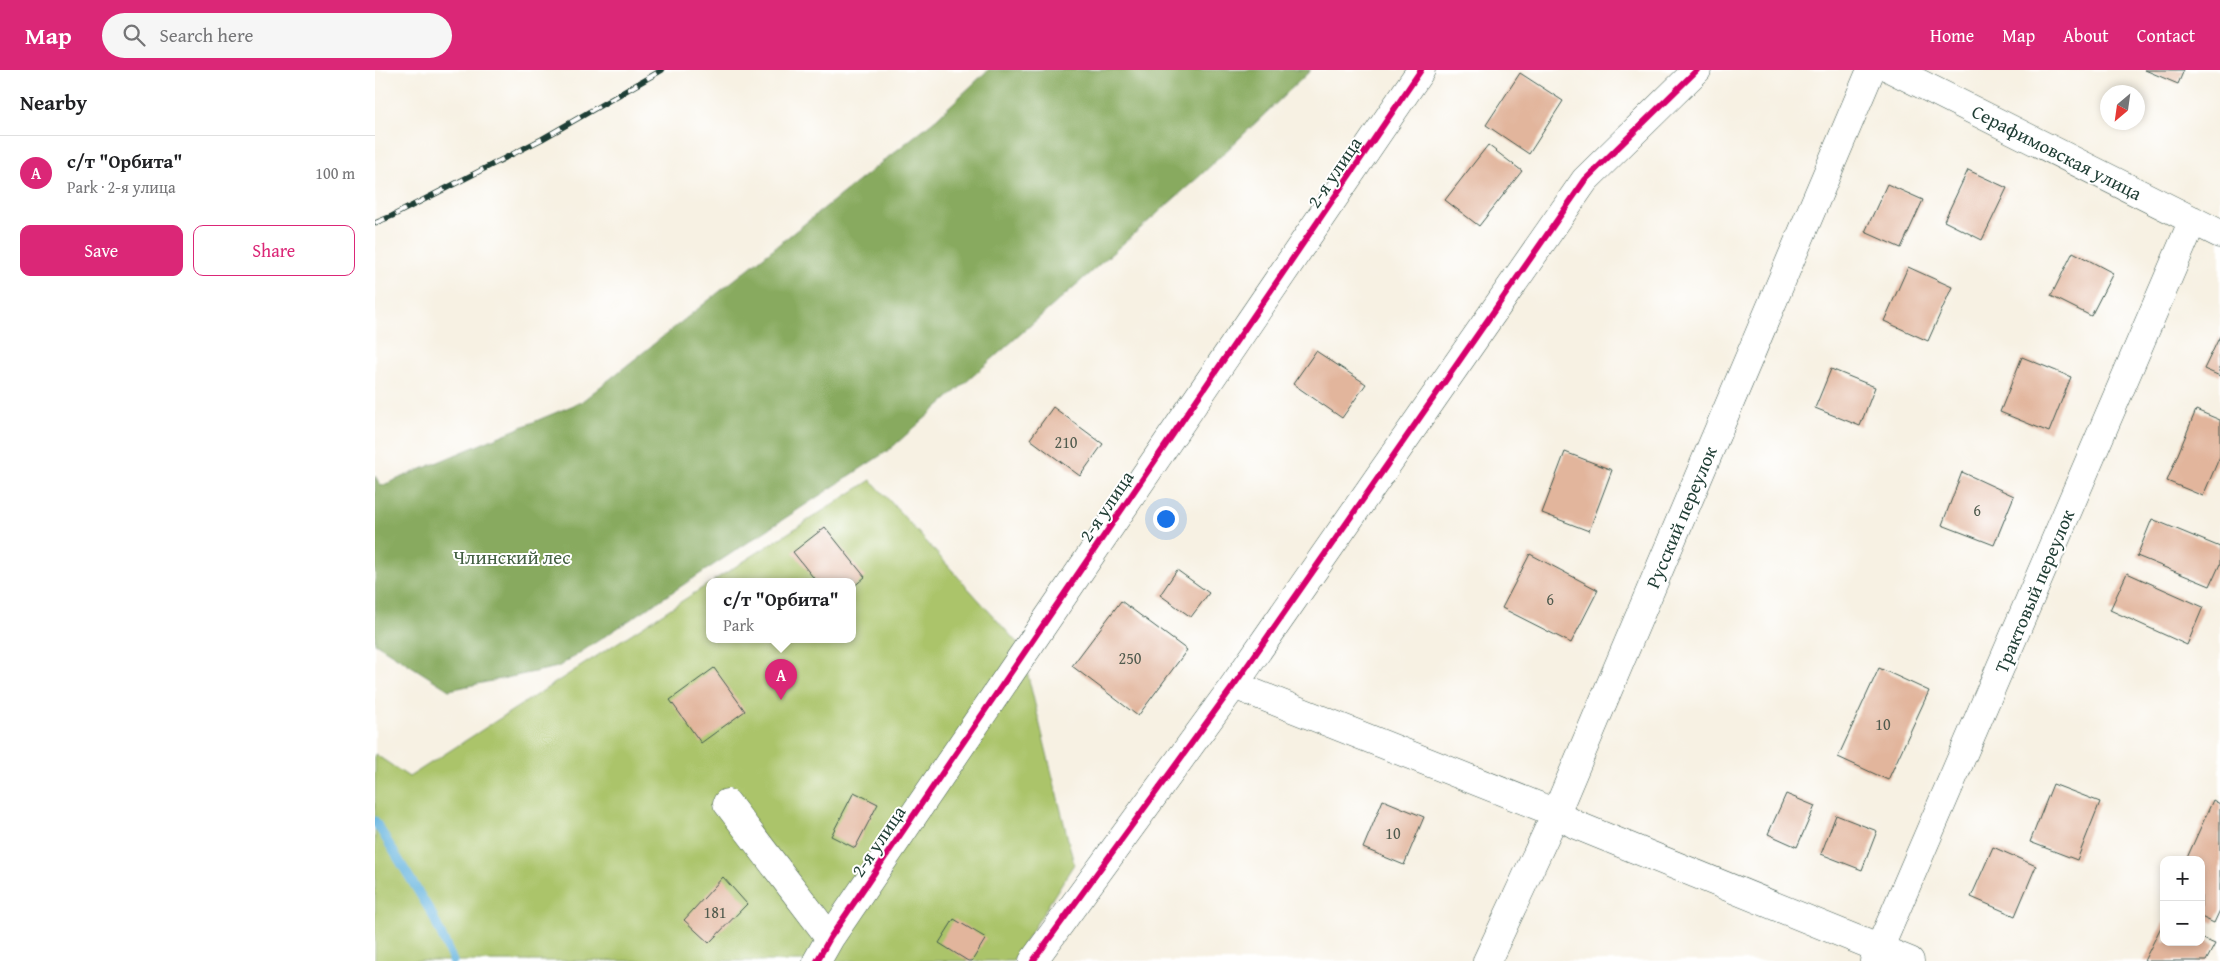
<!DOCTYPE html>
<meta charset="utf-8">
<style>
:root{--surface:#fff;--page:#f6f6f6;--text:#202124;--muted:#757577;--line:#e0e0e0;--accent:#db2777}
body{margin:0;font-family:"Gentium Book Plus",serif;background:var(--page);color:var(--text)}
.controls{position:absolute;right:15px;bottom:15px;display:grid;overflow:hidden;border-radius:10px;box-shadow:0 2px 8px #0003}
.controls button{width:45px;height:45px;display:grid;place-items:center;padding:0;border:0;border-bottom:1px solid var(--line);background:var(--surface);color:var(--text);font:25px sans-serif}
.compass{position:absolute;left:1725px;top:15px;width:45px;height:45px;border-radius:50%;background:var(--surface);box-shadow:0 2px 8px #0003;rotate:209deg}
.you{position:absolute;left:790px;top:448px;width:18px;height:18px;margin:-12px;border:4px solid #fff;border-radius:50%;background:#1a73e8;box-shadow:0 0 0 8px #1a73e833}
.badge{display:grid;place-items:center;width:32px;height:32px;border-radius:50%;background:var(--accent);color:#fff;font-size:16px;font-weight:700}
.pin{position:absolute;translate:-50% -41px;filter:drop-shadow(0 1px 2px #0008)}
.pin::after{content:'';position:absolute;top:26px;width:18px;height:15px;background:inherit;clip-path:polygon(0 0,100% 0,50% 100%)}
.popup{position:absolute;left:331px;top:508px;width:150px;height:65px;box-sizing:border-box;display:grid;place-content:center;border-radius:10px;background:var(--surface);filter:drop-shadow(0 1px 4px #0005);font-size:16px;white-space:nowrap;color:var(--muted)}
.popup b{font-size:19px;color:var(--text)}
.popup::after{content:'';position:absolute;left:50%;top:100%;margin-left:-10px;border:10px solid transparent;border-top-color:var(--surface)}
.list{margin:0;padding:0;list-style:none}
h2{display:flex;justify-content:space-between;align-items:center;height:65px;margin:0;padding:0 20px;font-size:21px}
h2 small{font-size:16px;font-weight:400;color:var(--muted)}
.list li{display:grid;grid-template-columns:32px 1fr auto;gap:15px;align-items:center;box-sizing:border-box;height:75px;padding:0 20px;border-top:1px solid var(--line)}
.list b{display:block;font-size:19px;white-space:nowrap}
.list p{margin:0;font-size:16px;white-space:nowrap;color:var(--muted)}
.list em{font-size:16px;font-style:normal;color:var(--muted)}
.actions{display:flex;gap:10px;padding:15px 20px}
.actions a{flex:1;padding:11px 0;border:1px solid var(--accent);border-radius:10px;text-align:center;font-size:18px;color:var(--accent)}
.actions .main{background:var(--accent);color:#fff}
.icon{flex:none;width:28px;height:28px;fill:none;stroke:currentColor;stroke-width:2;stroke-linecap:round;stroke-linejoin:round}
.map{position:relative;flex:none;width:1845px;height:891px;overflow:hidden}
header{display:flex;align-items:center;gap:30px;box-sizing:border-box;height:70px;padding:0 25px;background:var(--accent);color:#fff}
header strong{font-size:24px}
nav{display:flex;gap:28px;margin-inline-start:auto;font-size:18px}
.search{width:350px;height:45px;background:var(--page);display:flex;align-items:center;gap:12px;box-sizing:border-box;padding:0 18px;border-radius:28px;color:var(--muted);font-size:19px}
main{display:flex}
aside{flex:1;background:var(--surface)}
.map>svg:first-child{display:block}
</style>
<header>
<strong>Map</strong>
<div class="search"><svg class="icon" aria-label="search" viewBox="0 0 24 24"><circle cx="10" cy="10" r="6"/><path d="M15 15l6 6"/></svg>Search here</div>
<nav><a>Home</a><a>Map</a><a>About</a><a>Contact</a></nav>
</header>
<main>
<aside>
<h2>Nearby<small></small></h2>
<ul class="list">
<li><span class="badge">A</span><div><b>с/т &quot;Орбита&quot;</b><p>Park · 2-я улица</p></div><em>100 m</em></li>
</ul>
<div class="actions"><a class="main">Save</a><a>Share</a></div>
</aside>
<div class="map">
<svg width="1845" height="891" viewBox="0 0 1845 891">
<rect width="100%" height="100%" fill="#fff"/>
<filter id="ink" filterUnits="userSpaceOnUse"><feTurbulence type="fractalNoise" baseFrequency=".02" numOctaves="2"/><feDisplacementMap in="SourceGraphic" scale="10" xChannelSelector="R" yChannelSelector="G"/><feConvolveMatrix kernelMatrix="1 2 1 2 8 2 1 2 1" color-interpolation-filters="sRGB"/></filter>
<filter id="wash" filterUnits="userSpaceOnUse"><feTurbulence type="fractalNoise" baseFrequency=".0096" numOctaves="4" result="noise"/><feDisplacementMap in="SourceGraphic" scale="20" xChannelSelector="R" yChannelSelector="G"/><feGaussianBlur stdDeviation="1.12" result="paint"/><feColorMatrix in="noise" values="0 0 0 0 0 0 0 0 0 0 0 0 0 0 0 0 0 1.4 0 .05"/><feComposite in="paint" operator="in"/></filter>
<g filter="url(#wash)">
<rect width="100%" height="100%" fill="#f7f1e3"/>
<!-- green -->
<path fill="#abc46a" stroke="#65804f" d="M496,410L646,577L699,794L638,891H0V684L34,707L335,513V569H477V511H338Z"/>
<!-- forest -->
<path fill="#88aa5e" stroke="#547449" d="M613,0H936L827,104L514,380L183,597L74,620L0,573V406L6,416L206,332L561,49Z"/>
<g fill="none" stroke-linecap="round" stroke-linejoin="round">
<!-- stream -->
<path stroke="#64b3de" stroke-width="9" d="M0,751L57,844L78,891"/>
</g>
<g id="blocks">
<!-- building -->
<path fill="#e2b59c" d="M1770,0H1809L1803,14Z
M1145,3L1188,31L1154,84L1111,55Z
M1113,75L1147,101L1104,156L1070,130Z
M1593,100L1632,118L1607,170L1569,151Z
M1512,114L1548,130L1526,178L1490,162Z
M1698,182L1738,203L1716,246L1676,226Z
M1533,197L1577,217L1553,271L1509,251Z
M1845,266V306L1829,299Z
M941,281L991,314L967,348L918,314Z
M1647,287L1696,307L1674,362L1625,342Z
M1456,299L1500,317L1485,356L1440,338Z
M678,337L728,374L705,406L655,369Z
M1821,340L1845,350V386L1828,426L1792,411Z
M1190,382L1237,400L1214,461L1167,443Z
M1587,402L1639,426L1619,475L1567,455Z
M1777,449L1845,477V494L1835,516L1762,486Z
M450,457L490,507L477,518V511H441L418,482Z
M1155,484L1223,520L1196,573L1127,538Z
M802,500L834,523L816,547L785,525Z
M1752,503L1828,537L1812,575L1735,540Z
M746,531L812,580L763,646L697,596Z
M339,598L370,641L326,673L295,630Z
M1504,598L1554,621L1513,710L1463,687Z
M1678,714L1725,732L1702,790L1655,772Z
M479,722L503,734L480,778L456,766Z
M1411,724L1440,736L1422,777L1393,764Z
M1008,730L1049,747L1029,795L988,778Z
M1838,730L1845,734V840L1839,853L1826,847V790H1811Z
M1461,745L1502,761L1487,800L1446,784Z
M1618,777L1661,796L1640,846L1596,827Z
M348,807L372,834L334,873L309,850Z
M579,849L611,868L597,891H593L564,873Z
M1789,851V872H1826V868L1840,874L1831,891H1769Z"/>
</g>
</g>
<g filter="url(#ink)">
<use href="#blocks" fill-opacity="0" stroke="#3f584e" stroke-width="1"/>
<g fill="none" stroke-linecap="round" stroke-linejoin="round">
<defs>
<path id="minor" d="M1518,0L1845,164
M859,615L1181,743L1201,755L1535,891
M352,733L455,868
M442,891L455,868L1046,0
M658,891L859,615L1210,110L1322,0
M1112,891L1181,743L1496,0
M1499,891L1818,150"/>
</defs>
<!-- minor casing -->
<use href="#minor" stroke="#3f584e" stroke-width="29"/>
<!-- minor -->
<use href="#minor" stroke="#fff" stroke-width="28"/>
<defs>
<path id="rail" d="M0,153L17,146L167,69L287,0"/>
</defs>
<!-- rail casing -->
<use href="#rail" stroke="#1f3d34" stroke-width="5.5"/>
<!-- rail -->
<use href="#rail" stroke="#fff" stroke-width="4" stroke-dasharray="11" stroke-linecap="butt"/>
<defs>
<path id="cycleway" d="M442,891L455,868L1046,0
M658,891L859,615L1210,110L1322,0"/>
</defs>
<!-- cycleway casing -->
<use href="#cycleway" stroke="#fff" stroke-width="9"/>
<!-- cycleway -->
<use href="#cycleway" stroke="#d6006c" stroke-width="6"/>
</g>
</g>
<g text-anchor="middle" stroke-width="4" stroke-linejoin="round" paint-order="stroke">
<!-- number labels -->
<g font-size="16" fill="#505b4e">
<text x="691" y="378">210</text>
<text x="1602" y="446">6</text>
<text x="1175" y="535">6</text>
<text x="755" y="594">250</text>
<text x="1508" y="660">10</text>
<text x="1018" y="769">10</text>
<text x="340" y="848">181</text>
</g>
<!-- street labels -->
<g font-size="19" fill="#1f3d34" stroke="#fff">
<text transform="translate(1682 82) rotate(27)" y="7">Серафимовская улица</text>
<text transform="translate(959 102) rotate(-56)" y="7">2-я улица</text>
<text transform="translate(731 436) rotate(-56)" y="7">2-я улица</text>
<text transform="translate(1306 447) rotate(-67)" y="7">Русский переулок</text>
<text transform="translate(1659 521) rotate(-67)" y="7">Трактовый переулок</text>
<text transform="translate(503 771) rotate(-56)" y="7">2-я улица</text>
</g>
<!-- park labels -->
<g font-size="19" fill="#425f42" stroke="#fff">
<text x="137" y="494">Члинский лес</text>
</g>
</g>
</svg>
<div class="controls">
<button>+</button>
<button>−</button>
</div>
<svg class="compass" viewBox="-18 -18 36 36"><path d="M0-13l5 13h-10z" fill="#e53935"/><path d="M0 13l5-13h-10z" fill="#757577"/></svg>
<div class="you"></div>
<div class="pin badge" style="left:406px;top:630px">A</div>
<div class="popup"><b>с/т &quot;Орбита&quot;</b>Park</div>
</div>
</main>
